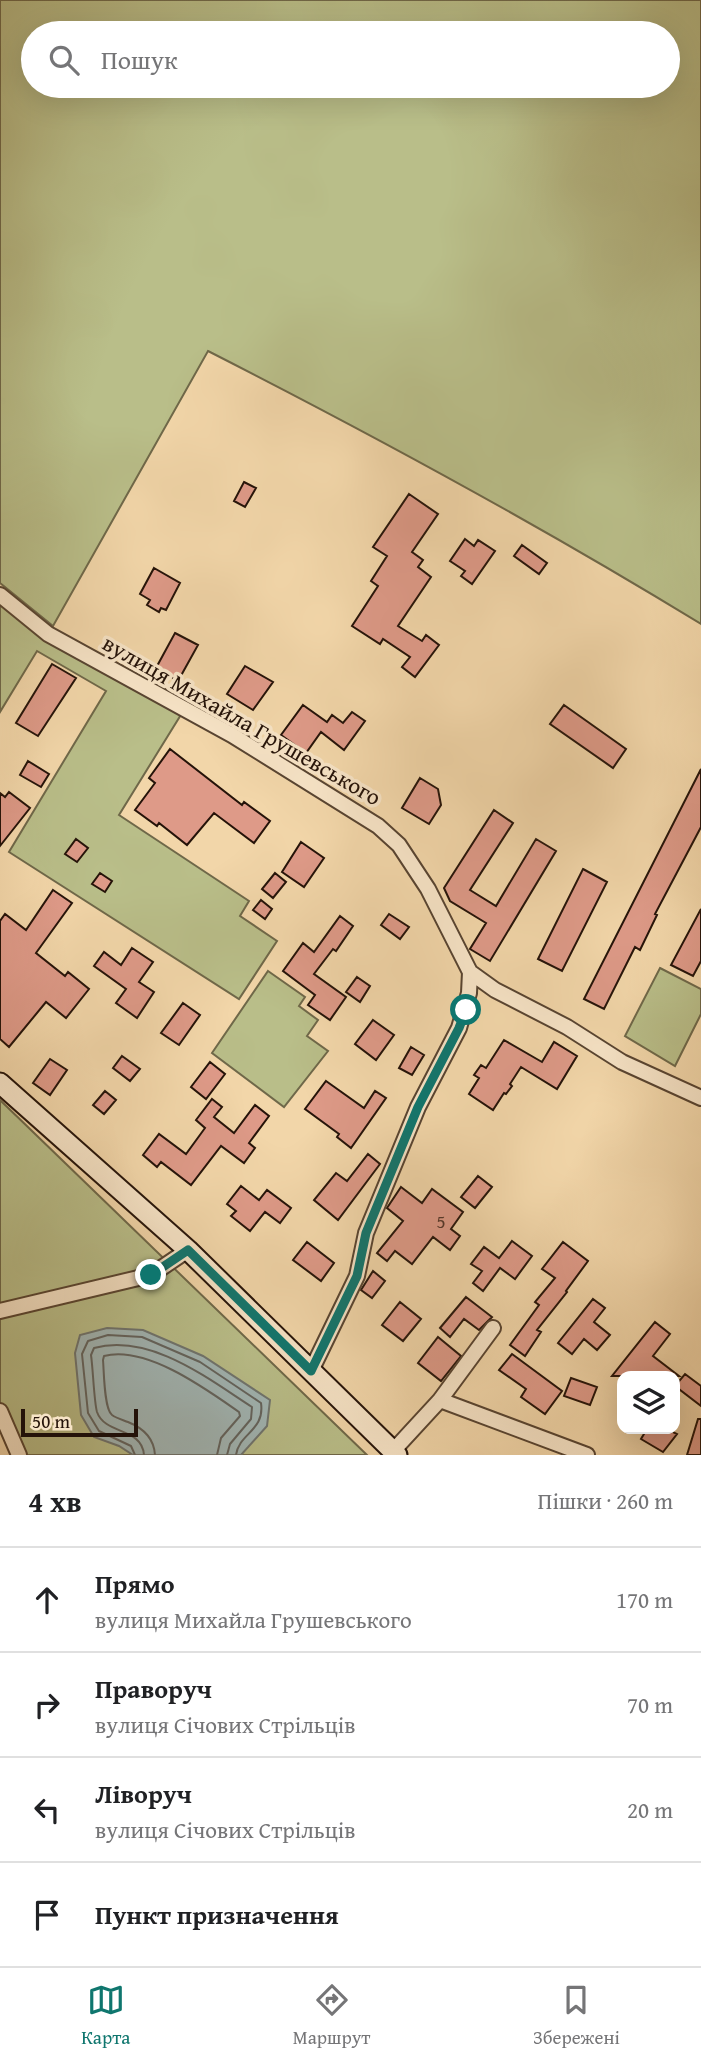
<!DOCTYPE html>
<html lang="uk">
<meta charset="utf-8">
<style>
:root{--surface:#fff;--page:#f6f6f6;--text:#202124;--muted:#757577;--line:#e0e0e0;--accent:#0f766e}
body{margin:0;font-family:"Gentium Book Plus",serif;background:var(--page);color:var(--text)}
.controls{position:absolute;right:21px;bottom:21px;display:grid;overflow:hidden;border-radius:14px;box-shadow:0 7px 28px #0002}
.controls button{width:63px;height:63px;display:grid;place-items:center;padding:0;border:0;border-bottom:2px solid var(--line);background:var(--surface);color:var(--text);font:35px sans-serif}
.scale{position:absolute;left:21px;bottom:18px;width:117px;box-sizing:border-box;padding-left:7px;border:4px solid #251309;border-top:0;font-size:19px;line-height:24px;white-space:nowrap;color:#251309;-webkit-text-stroke:5px #f7e4c7;paint-order:stroke}
.stop{position:absolute;width:21px;height:21px;margin:-16px;border:5px solid #0f766e;border-radius:50%;background:#fff}
.stop.end{background:#0f766e;border-color:#fff;box-shadow:0 2px 7px #0008}
.list{margin:0;padding:0;list-style:none}
h2{display:flex;justify-content:space-between;align-items:center;height:91px;margin:0;padding:0 28px;font-size:30px}
h2 small{font-size:23px;font-weight:400;color:var(--muted)}
.list li{display:grid;grid-template-columns:46px 1fr auto;gap:21px;align-items:center;box-sizing:border-box;height:105px;padding:0 28px;border-top:2px solid var(--line)}
.list b{display:block;font-size:26px;white-space:nowrap}
.list p{margin:0;font-size:23px;white-space:nowrap;color:var(--muted)}
.list em{font-size:23px;font-style:normal;color:var(--muted)}
.icon{flex:none;width:38px;height:38px;fill:none;stroke:currentColor;stroke-width:2;stroke-linecap:round;stroke-linejoin:round}
.map{position:relative;flex:none;width:701px;height:1455px;overflow:hidden}
.search{position:absolute;background:var(--surface);box-shadow:0 7px 28px #0002;left:21px;right:21px;top:21px;height:77px;display:flex;align-items:center;gap:18px;box-sizing:border-box;padding:0 24px;border-radius:38px;color:var(--muted);font-size:26px}
.sheet{height:511px;background:var(--surface)}
nav{display:flex;justify-content:space-around;align-items:center;box-sizing:border-box;height:98px;border-top:2px solid var(--line);background:var(--surface);font-size:19px;color:var(--muted)}
nav a{display:grid;justify-items:center;gap:4px}
nav .on{color:var(--accent)}
.map>svg:first-child{display:block}
</style>
<div class="map">
<svg width="701" height="1455" viewBox="0 0 701 1455">
<rect width="100%" height="100%" fill="#f2d6a9"/>
<filter id="stains"><feTurbulence type="fractalNoise" baseFrequency=".00286" numOctaves="4"/><feColorMatrix values="0 0 0 0 .2 0 0 0 0 .09 0 0 0 0 .02 0 0 0 .5 -.17"/></filter>
<radialGradient id="worn" r=".72"><stop offset=".6" stop-color="#630" stop-opacity="0"/><stop offset="1" stop-color="#630" stop-opacity=".3"/></radialGradient>
<!-- green -->
<path fill="#b9be89" stroke="#6f6849" stroke-width="2" fill-rule="evenodd" d="M0,0H701V624C541,526 375,436 208,351L53,626L0,583ZM668,33V86H33V33Z
M0,602L182,713L119,815L249,901L240,916L277,941L239,999L9,852L106,691L37,651L0,712Z
M660,968L701,989V1014L675,1066L625,1036Z
M268,971L305,997L299,1006L318,1020L307,1036L328,1051L284,1107L212,1053Z
M0,1100L367,1455H26L10,1420L0,1407Z"/>
<!-- water -->
<path fill="#a1b6b5" stroke="#6f7570" stroke-width="2" d="M107,1328L143,1330L203,1356L270,1400L267,1426L241,1455H133L119,1446L94,1437L81,1415L75,1353L80,1335Z"/>
<g fill="none" stroke-linecap="round" stroke-linejoin="round">
<!-- shore -->
<path stroke="#63645f" stroke-width="2" d="M135,1455L131,1446L99,1431L88,1413L82,1354L88,1341L108,1335L142,1337L200,1362L261,1403C265,1431 239,1433 236,1455
M144,1455C142,1427 105,1435 97,1412C94,1402 93,1368 91,1355L94,1348C150,1333 207,1378 252,1407L251,1419L230,1444L227,1455
M155,1455C154,1438 143,1428 128,1422C123,1420 116,1418 112,1415C104,1409 104,1371 103,1360L104,1356C146,1345 206,1389 239,1412L240,1416L221,1438L217,1455"/>
</g>
<!-- building -->
<path fill="#de9a88" stroke="#251309" stroke-width="2" d="M244,482L256,488L245,507L234,501Z
M409,494L438,514L412,552L423,560L418,567L431,577L398,626L422,641L426,635L439,645L415,677L402,667L410,657L383,639L380,644L352,626L378,586L371,581L387,556L373,547Z
M465,539L474,546L478,540L495,551L472,584L461,576L465,571L450,561Z
M522,545L547,563L539,574L514,556Z
M154,568L180,583L166,610L161,608L159,612L147,605L150,600L140,594Z
M175,633L198,645L178,681L156,668Z
M52,664L76,678L38,736L16,723Z
M245,666L273,682L253,710L227,694Z
M303,705L327,722L332,715L343,723L352,712L365,721L344,750L321,732L306,753L281,735Z
M564,705L626,749L613,768L550,724Z
M170,749L242,805L244,802L270,821L254,843L214,813L187,845L159,823L157,826L135,810L155,783L149,778Z
M28,761L49,774L41,787L20,775Z
M701,769V827L655,914L657,915L640,950L635,947L604,1009L584,999Z
M420,778L438,789L441,805L429,824L402,808Z
M9,792L30,808L0,846V793L5,797Z
M494,810L513,823L470,890L496,906L536,839L556,851L490,961L470,949L486,923L450,901L444,888Z
M76,839L88,848L77,862L65,854Z
M301,842L324,858L304,887L282,872Z
M583,869L607,882L562,971L538,959Z
M100,873L112,881L105,892L92,884Z
M275,873L286,882L273,898L262,889Z
M53,890L72,903L36,953L65,976L68,972L89,989L66,1018L46,1002L9,1047L0,1039V921L5,914L26,930Z
M261,900L272,909L265,919L253,910Z
M701,909V961L693,976L671,965Z
M389,914L409,927L400,939L381,925Z
M340,916L353,926L336,951L333,949L314,974L346,997L330,1020L308,1005L315,995L283,971L303,943L314,952Z
M132,948L153,962L139,982L154,992L137,1018L116,1003L126,989L94,966L104,952L121,965Z
M357,977L370,986L360,1002L346,992Z
M183,1003L200,1015L179,1045L161,1033Z
M373,1020L394,1035L376,1060L355,1044Z
M504,1040L542,1062L554,1042L577,1056L557,1089L521,1067L510,1084L512,1086L506,1094L504,1093L493,1110L469,1094L479,1078L474,1075L481,1065L486,1068Z
M411,1047L424,1055L412,1075L399,1068Z
M122,1056L140,1069L130,1081L113,1068Z
M50,1059L67,1070L50,1095L33,1083Z
M210,1062L225,1074L206,1099L191,1087Z
M326,1081L364,1108L375,1091L386,1098L351,1148L337,1137L339,1134L305,1109Z
M105,1091L116,1100L104,1114L93,1105Z
M212,1099L222,1107L214,1117L234,1133L255,1105L269,1116L249,1143L255,1148L244,1163L221,1146L191,1185L161,1162L157,1167L143,1155L159,1134L186,1154L205,1128L196,1120Z
M368,1154L380,1164L338,1220L314,1200L336,1173L347,1181Z
M478,1176L492,1187L475,1208L461,1197Z
M241,1186L259,1200L267,1190L291,1208L280,1223L265,1212L250,1231L231,1216L236,1211L227,1204Z
M401,1187L422,1203L432,1189L463,1212L451,1229L460,1236L450,1250L433,1237L412,1264L395,1251L387,1261L377,1253L403,1221L387,1208Z
M512,1241L532,1256L515,1279L500,1268L483,1291L473,1283L482,1271L471,1264L484,1247L499,1258Z
M307,1242L334,1263L321,1281L293,1260Z
M563,1242L588,1261L566,1291L567,1292L537,1330L541,1332L525,1356L510,1345L539,1305L535,1302L555,1278L542,1269Z
M373,1271L385,1281L372,1298L361,1290Z
M466,1297L492,1317L479,1330L464,1319L450,1337L440,1328Z
M593,1299L605,1308L594,1322L610,1335L597,1350L584,1339L572,1354L558,1343Z
M400,1302L421,1319L403,1341L382,1325Z
M655,1322L670,1334L653,1356L679,1376H612Z
M438,1337L461,1356L441,1381L418,1363Z
M512,1354L562,1391L545,1414L521,1397L526,1389L499,1370Z
M685,1374L701,1386V1406L675,1386Z
M571,1378L597,1387L590,1405L564,1396Z
M698,1419H701V1455H687Z
M647,1429H667L677,1434L663,1452L641,1439Z"/>
<g fill="none" stroke-linecap="round" stroke-linejoin="round">
<defs>
<path id="street" d="M0,595L48,634L232,735L378,826L399,845L428,889L470,972L469,993L459,1028L418,1107L366,1233L357,1276L311,1371
M470,972L495,990L567,1027L622,1062L701,1098
M0,1311L151,1275L188,1250
M440,1400L493,1328
M0,1411L19,1455
M393,1451L440,1400L587,1455"/>
<path id="secondary" d="M0,1083L188,1250L397,1455"/>
</defs>
<!-- street casing -->
<use href="#street" stroke="#584431" stroke-width="18"/>
<!-- secondary casing -->
<use href="#secondary" stroke="#251309" stroke-width="23"/>
<!-- street -->
<use href="#street" stroke="#f7e4c7" stroke-width="14"/>
<!-- secondary -->
<use href="#secondary" stroke="#f7e4c7" stroke-width="19"/>
</g>
<g fill="none" stroke-linecap="round" stroke-linejoin="round">
<!-- route -->
<path stroke="#0f766e" stroke-width="9" d="M151,1275L188,1250L311,1371L357,1276L366,1233L418,1107L459,1028L466,1010"/>
</g>
<g text-anchor="middle" stroke-width="7" stroke-linejoin="round" paint-order="stroke">
<!-- number labels -->
<g font-size="19" fill="#533529">
<text x="441" y="1228">5</text>
</g>
<!-- street labels -->
<g font-size="23" fill="#251309" stroke="#f7e4c7">
<text transform="translate(242 720) rotate(30)" y="8">вулиця Михайла Грушевського</text>
</g>
</g>
<rect width="100%" height="100%" filter="url(#stains)"/>
<rect width="100%" height="100%" fill="url(#worn)"/>
</svg>
<div class="controls">
<button><svg class="icon" aria-label="layers" viewBox="0 0 24 24"><path d="M12 4l9 5-9 5-9-5zM3 14l9 5 9-5"/></svg></button>
</div>
<div class="scale">50 m</div>
<div class="stop" style="left:466px;top:1010px"></div>
<div class="stop end" style="left:151px;top:1275px"></div>
<div class="search"><svg class="icon" aria-label="search" viewBox="0 0 24 24"><circle cx="10" cy="10" r="6"/><path d="M15 15l6 6"/></svg>Пошук</div>
</div>
<section class="sheet">
<h2>4 хв<small>Пішки · 260 m</small></h2>
<ul class="list">
<li><svg class="icon" aria-label="ahead" viewBox="0 0 24 24"><path d="M12 20V5M6 11l6-6 6 6"/></svg><div><b>Прямо</b><p>вулиця Михайла Грушевського</p></div><em>170 m</em></li>
<li><svg class="icon" aria-label="right" viewBox="0 0 24 24"><path d="M7 20v-9h11M14 6l5 5-5 5"/></svg><div><b>Праворуч</b><p>вулиця Січових Стрільців</p></div><em>70 m</em></li>
<li><svg class="icon" aria-label="left" viewBox="0 0 24 24"><path d="M17 20v-9H6M10 6l-5 5 5 5"/></svg><div><b>Ліворуч</b><p>вулиця Січових Стрільців</p></div><em>20 m</em></li>
<li><svg class="icon" aria-label="arrive" viewBox="0 0 24 24"><path d="M6 21V4h12l-3 4 3 4H6"/></svg><div><b>Пункт призначення</b></div></li>
</ul>
</section>
<nav>
<a class="on"><svg class="icon" aria-label="map" viewBox="0 0 24 24"><path d="M3 6l6-2 6 2 6-2v14l-6 2-6-2-6 2zM9 4v14M15 6v14"/></svg>Карта</a>
<a><svg class="icon" aria-label="directions" viewBox="0 0 24 24"><path d="M12 3l9 9-9 9-9-9zM9 14v-3h6M13 9l2 2-2 2"/></svg>Маршрут</a>
<a><svg class="icon" aria-label="saved" viewBox="0 0 24 24"><path d="M7 4h10v16l-5-4-5 4z"/></svg>Збережені</a>
</nav>
